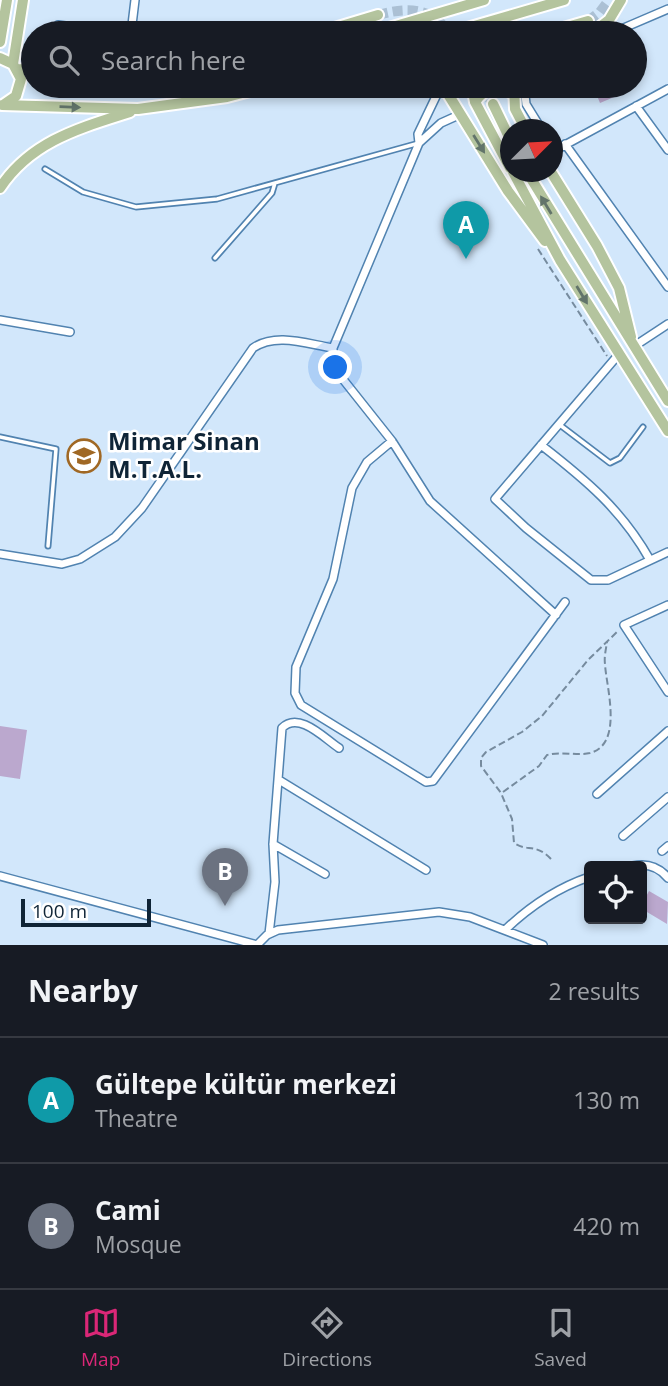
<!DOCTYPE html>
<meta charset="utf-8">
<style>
:root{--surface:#171b24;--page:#20242c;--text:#f1f3f6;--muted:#9ea1a6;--line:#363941;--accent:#db2777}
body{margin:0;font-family:"Open Sans",sans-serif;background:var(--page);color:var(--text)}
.controls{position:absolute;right:21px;bottom:21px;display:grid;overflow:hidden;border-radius:7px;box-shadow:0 4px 10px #0003}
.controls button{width:63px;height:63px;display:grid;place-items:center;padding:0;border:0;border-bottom:2px solid var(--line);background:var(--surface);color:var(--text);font:35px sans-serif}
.compass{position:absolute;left:500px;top:119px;width:63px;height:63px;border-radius:50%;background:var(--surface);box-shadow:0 4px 10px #0003;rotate:66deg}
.scale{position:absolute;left:21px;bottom:18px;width:130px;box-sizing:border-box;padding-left:7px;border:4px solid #0f2436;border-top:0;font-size:19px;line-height:24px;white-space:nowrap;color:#0f2436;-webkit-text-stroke:5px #fff;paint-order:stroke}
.you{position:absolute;left:336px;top:368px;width:24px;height:24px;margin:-18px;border:5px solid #fff;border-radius:50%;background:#1a73e8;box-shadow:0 0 0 10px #1a73e833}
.badge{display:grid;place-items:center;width:46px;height:46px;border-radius:50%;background:var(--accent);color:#fff;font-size:23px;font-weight:700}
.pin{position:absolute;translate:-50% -58px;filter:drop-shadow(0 2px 4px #0008)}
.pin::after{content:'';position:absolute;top:37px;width:24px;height:21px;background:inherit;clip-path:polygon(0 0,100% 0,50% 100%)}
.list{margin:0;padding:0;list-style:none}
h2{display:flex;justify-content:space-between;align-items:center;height:91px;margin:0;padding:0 28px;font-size:30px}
h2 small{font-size:23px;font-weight:400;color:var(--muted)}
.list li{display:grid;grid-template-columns:46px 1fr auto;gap:21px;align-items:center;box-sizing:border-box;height:126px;padding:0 28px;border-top:2px solid var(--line)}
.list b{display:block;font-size:26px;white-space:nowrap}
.list p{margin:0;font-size:23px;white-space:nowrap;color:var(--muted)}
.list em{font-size:23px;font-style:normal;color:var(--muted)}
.icon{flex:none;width:38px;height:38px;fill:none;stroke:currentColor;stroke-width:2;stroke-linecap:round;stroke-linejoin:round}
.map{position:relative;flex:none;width:668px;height:945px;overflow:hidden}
.search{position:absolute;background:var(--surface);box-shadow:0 4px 10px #0003;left:21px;right:21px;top:21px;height:77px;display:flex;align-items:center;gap:18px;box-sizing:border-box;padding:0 24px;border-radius:38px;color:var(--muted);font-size:26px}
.sheet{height:343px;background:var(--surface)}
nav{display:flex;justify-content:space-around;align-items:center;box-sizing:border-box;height:98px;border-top:2px solid var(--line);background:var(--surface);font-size:19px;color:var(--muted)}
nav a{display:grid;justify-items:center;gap:4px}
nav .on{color:var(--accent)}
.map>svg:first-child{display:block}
</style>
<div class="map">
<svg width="668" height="945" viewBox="0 0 668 945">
<rect width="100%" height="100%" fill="#d2e7fb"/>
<!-- green -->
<path fill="#bba8ce" d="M593,86H632L633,89L600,103Z
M0,726L27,730L20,779L0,776Z
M649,891L668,902L667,924L642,909V904Z"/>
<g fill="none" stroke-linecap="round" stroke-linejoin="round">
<!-- primary-tunnel -->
<path stroke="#abc0d4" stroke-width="10" stroke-dasharray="10 5" stroke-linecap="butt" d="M378,15C406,7 432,7 449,33
M588,21L600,12L609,0
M481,86L493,104"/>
<defs>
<path id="lane" d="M45,169L83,192L136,207L217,199L419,143
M215,258L272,193L275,183
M560,425L610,463L620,458L643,427
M0,437L56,449L48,546"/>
<path id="street" d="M58,25L119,33
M131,33L135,0
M612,33L668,9
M441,86L418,134L419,143L333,348V359L338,373L392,441L430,501L556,615
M524,86L526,104L542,130
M636,106L668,150
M419,143L441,123L461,114
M565,144L668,287
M552,152L668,89
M0,320L70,332
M633,347L668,324
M619,354L495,499L526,528L591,580H608L668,552
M392,441L367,462L352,488L333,579L296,667L295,693L301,705L426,782L433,781L565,602
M541,445C586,480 622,510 650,560
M0,554L62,564L80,559L115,537L142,508L253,348C276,332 307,344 333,348
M668,605L624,625L668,692
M279,780L426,870
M597,794L668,731
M623,836L668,797
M273,844L325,874
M662,851L668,846
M633,866C647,863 659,867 668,878
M0,876L257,945
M505,930C529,907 557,888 589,877
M269,934L275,882L273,844L282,728C299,711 324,738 339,748
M257,945L267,935L278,930L439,912L470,917L543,945"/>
<path id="primary" d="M318,33L378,15
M372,33L484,0
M450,33L564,0
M546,33L588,21
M592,33L609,20L621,0
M0,42L7,0
M0,58L13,64L21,79L16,96L3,105
M13,64L23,0
M17,69L33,70
M443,86L508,191L545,241
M472,86L475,102L510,168
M514,86L515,109L526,130
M475,102C485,87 499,84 513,94
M493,104L510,139
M2,105L138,109L227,97L269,86
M513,172L560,260L668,431
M527,172L668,401
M551,172L597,246L619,288L631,337
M0,188C31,141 80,128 130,112"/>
</defs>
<!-- lane casing -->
<use href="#lane" stroke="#5183b0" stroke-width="7"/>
<!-- street casing -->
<use href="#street" stroke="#5183b0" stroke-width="10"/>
<!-- primary casing -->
<use href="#primary" stroke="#fff" stroke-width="14"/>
<!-- path -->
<path stroke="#768b9e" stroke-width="2" stroke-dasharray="7 3.5" stroke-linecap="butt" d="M538,249L607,356
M503,792L539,766L547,755C561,751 576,756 590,753C624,744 606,686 605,664C604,657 606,649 607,642
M551,859C536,843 527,852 514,843L512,819L501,793L481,766V758L486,752L522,732L542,716L588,660L618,631"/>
<!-- lane -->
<use href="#lane" stroke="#fff" stroke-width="3.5"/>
<!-- street -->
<use href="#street" stroke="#fff" stroke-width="7"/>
<!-- primary -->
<use href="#primary" stroke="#b4c49e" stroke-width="10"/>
</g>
<!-- one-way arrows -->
<defs><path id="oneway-solid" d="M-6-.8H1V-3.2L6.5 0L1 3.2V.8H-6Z" transform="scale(1.75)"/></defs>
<g fill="#62746a">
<use href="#oneway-solid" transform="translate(70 107) rotate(2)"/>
<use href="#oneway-solid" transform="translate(479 144) rotate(58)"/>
<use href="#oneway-solid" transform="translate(546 205) rotate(-121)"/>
<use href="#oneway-solid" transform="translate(582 295) rotate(59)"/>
</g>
<!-- icons -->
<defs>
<symbol id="school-ring" viewBox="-11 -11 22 22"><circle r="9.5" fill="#fff" stroke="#a06824" stroke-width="1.5"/><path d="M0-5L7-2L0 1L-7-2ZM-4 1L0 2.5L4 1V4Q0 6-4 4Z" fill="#a06824"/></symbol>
</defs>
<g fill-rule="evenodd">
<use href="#school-ring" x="65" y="437" width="38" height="38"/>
</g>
<g text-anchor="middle" stroke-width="5" stroke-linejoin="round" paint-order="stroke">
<!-- poi labels -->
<g font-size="24" font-weight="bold" fill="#0f2436" stroke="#fff" text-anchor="start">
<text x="108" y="450">Mimar Sinan<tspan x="108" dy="28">M.T.A.L.</tspan></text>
</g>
</g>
</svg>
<div class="controls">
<button><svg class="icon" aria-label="locate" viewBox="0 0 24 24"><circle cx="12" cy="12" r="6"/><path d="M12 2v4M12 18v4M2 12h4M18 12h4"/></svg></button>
</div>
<svg class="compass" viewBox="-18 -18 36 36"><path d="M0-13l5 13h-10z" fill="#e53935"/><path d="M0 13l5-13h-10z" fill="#9ea1a6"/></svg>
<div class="scale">100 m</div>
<div class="you"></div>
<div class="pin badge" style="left:466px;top:259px;background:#0f9aa8">A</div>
<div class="pin badge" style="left:225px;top:906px;background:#6b7280">B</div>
<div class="search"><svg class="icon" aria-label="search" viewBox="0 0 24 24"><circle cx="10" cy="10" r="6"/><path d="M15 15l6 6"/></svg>Search here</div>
</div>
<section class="sheet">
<h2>Nearby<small>2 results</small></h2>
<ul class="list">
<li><span class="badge" style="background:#0f9aa8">A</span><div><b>Gültepe kültür merkezi</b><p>Theatre</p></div><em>130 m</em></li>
<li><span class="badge" style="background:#6b7280">B</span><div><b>Cami</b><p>Mosque</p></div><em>420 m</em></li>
</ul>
</section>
<nav>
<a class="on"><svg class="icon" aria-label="map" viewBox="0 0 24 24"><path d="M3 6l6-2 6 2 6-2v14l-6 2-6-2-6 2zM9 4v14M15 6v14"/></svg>Map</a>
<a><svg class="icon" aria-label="directions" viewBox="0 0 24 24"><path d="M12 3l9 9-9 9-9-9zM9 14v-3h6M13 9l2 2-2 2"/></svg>Directions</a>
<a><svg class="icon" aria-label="saved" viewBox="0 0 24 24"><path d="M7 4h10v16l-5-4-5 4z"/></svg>Saved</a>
</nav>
